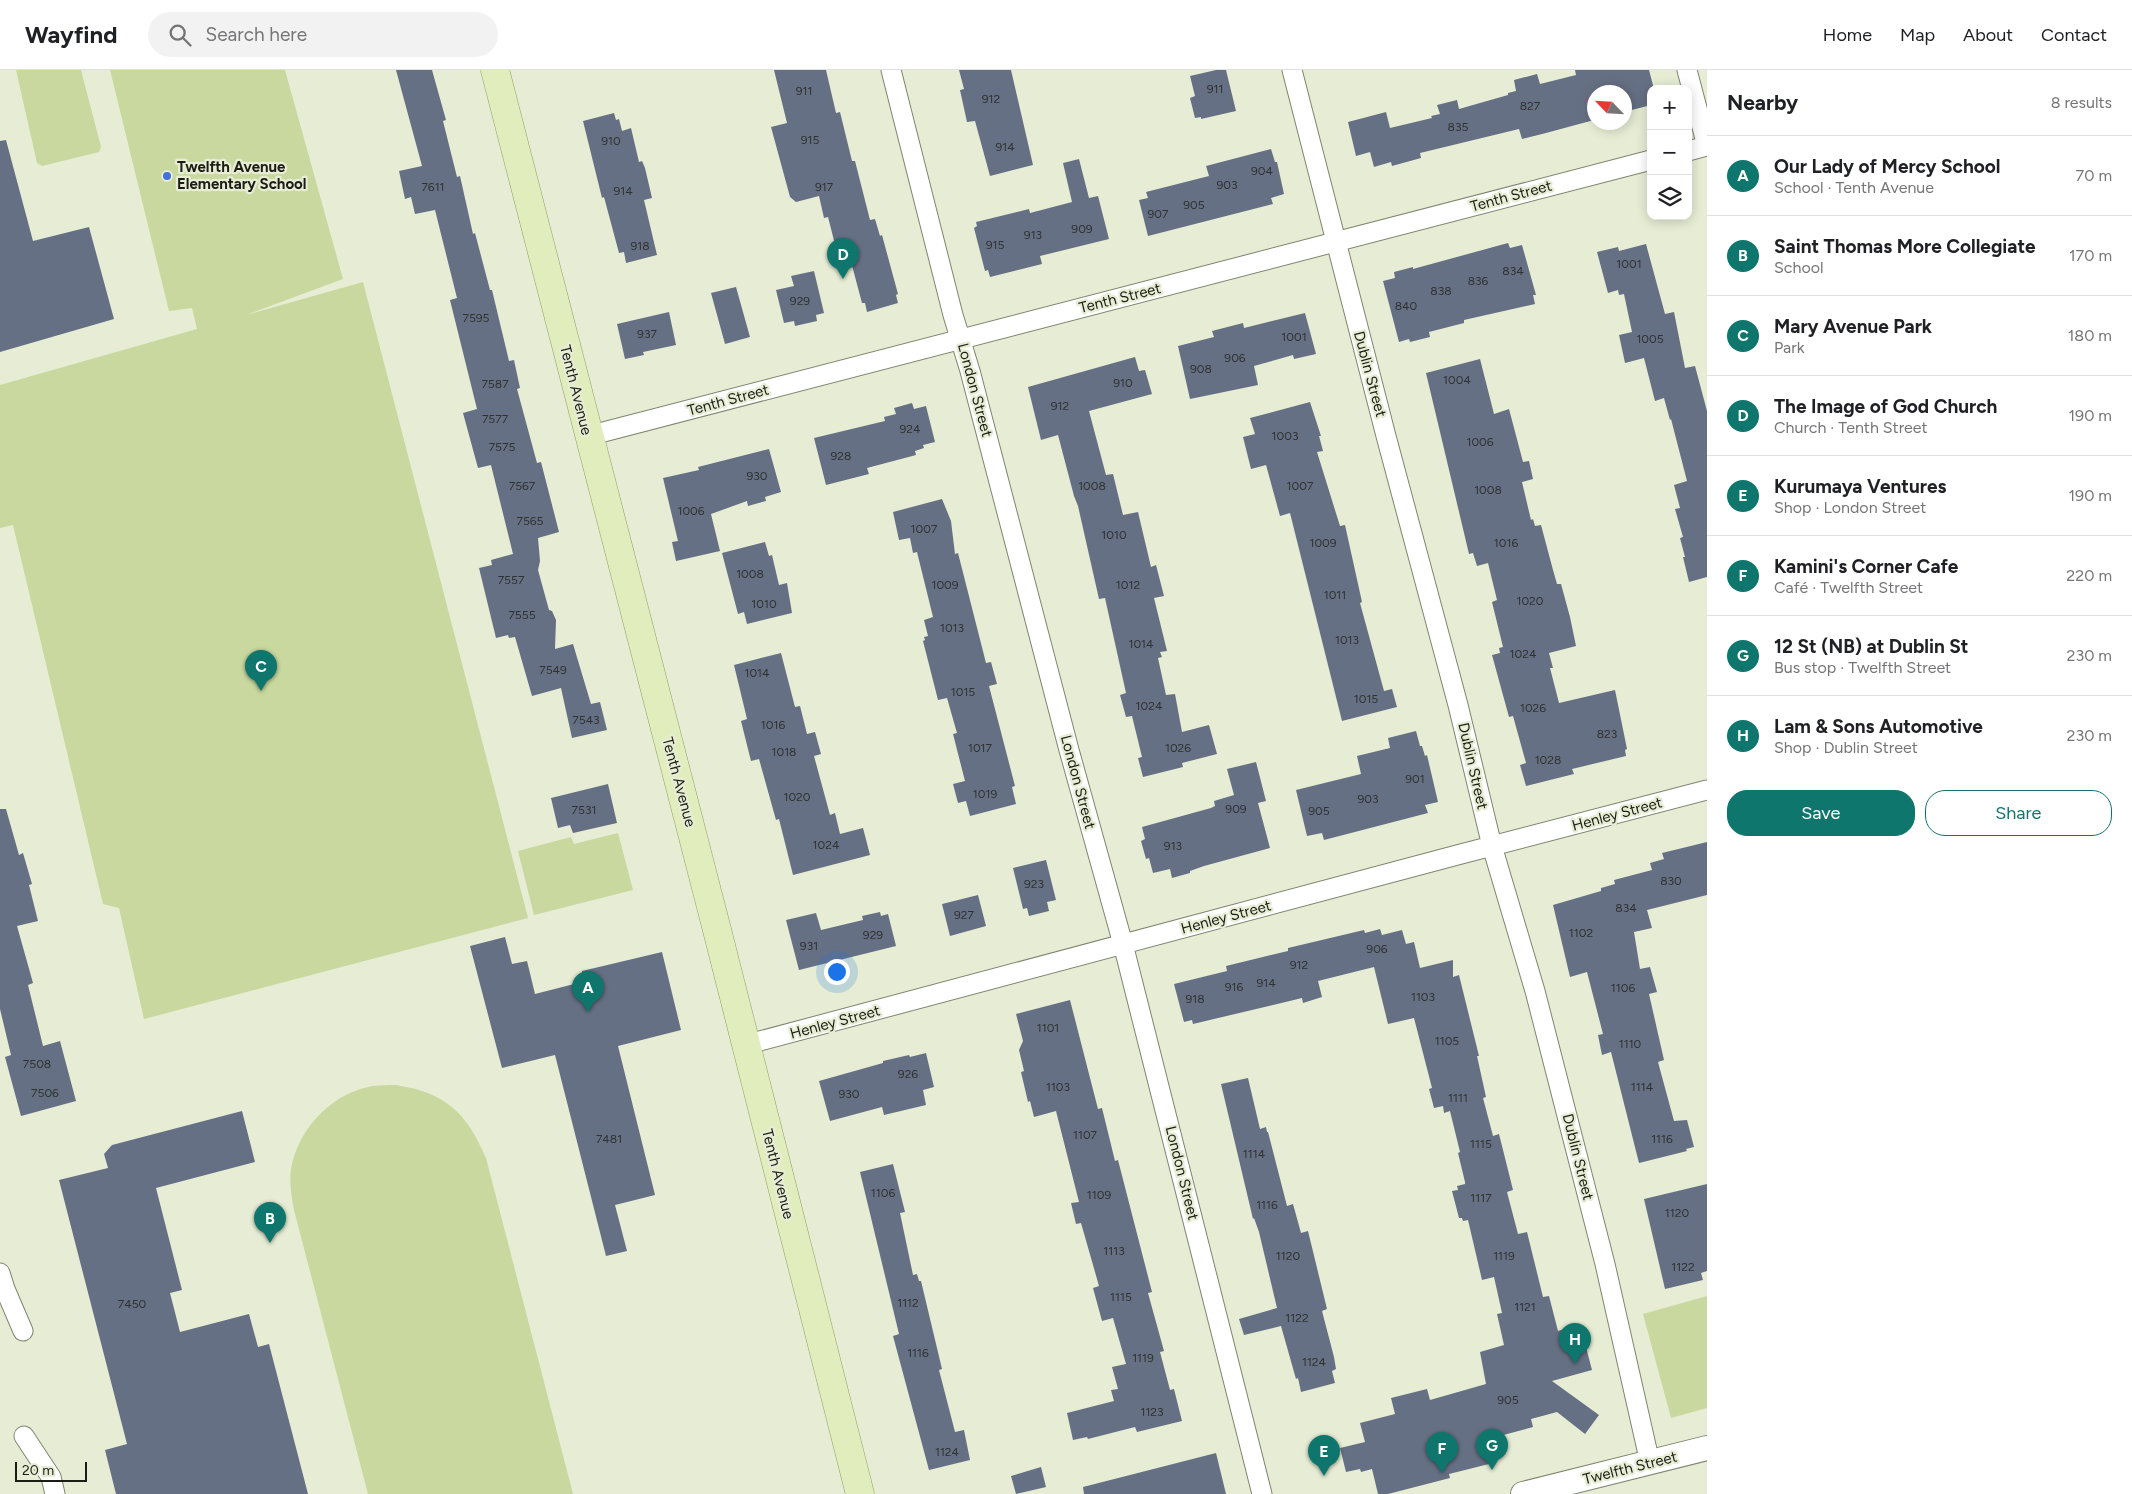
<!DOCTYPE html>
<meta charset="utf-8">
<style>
:root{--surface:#fff;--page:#f2f2f2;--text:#202124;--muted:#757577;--line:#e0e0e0;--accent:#0f766e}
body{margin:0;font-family:Figtree,sans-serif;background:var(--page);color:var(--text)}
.controls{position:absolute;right:15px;top:15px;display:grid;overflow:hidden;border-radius:10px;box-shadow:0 2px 12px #0003}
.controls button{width:45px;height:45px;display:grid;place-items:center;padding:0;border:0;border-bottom:1px solid var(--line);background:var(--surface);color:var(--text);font:25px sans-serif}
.compass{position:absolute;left:1587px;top:15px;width:45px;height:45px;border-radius:50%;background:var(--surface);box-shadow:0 2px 12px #0003;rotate:295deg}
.scale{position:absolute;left:15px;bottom:12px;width:72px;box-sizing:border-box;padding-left:5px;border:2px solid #1b1d15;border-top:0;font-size:14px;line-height:18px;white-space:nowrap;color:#1b1d15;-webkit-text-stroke:4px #e6edd4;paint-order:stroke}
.you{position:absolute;left:836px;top:901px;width:18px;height:18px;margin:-12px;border:4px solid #fff;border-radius:50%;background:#1a73e8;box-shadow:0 0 0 8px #1a73e833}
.badge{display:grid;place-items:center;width:32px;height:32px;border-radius:50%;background:var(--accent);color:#fff;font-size:16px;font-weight:700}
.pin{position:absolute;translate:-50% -41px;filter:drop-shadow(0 1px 2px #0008)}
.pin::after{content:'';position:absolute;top:26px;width:18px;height:15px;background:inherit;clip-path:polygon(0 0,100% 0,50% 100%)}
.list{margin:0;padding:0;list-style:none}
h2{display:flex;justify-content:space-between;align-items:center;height:65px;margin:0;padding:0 20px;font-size:21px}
h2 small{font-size:16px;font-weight:400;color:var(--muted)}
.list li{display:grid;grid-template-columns:32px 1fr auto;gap:15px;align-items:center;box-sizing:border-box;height:80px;padding:0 20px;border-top:1px solid var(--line)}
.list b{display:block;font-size:19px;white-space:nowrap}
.list p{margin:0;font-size:16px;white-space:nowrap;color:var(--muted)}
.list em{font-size:16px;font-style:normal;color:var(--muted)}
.actions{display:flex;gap:10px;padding:15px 20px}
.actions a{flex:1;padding:11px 0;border:1px solid var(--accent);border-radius:20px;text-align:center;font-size:18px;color:var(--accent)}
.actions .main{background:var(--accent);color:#fff}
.icon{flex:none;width:28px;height:28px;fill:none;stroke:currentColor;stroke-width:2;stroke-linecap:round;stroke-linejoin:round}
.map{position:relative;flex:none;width:1707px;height:1424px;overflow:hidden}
header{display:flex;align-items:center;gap:30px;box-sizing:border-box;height:70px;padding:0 25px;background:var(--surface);border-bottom:1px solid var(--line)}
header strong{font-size:24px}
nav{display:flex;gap:28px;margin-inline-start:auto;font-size:18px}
.search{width:350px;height:45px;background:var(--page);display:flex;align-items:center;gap:12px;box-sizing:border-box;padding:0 18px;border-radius:28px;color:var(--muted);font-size:19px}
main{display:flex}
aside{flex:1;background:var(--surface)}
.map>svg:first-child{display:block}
</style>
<header>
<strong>Wayfind</strong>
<div class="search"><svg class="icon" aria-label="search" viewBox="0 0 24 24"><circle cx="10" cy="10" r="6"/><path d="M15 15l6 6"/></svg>Search here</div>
<nav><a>Home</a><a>Map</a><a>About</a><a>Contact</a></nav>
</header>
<main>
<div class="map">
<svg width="1707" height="1424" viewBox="0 0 1707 1424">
<rect width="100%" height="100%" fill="#e6edd4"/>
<!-- green -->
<path fill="#c9d89e" d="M16,0H81L101,77L99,82L42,96L37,93Z
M110,0H285L343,209L246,245L363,212L528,848L144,949L119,838L103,834L13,455L0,458V315L197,259L192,238L169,241Z
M618,763L633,820L534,845L518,781L571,767L574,774Z
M396,1015C446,1023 466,1042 486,1088L573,1424H368L294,1140C291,1124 288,1106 293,1090C303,1054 335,1022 373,1016C380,1015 389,1015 396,1015Z
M1707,1226V1338L1671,1348L1643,1244Z"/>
<!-- building -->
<path fill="#667084" d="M396,0H432L446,50L443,51L457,107L460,106L473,164L475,163L490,220H492L509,291L514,290L520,318L517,319L537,393L541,392L559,462L538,468L540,491L538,500L549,540L552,541L556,550L555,579L573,574L591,634L600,632L607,660L572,668L561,618L532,626L515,567L509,568L508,565L496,568L479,498L492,495L491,490L513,484L491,395L478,398L463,343L477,339L450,230L457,228L435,140L415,144L411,127L405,129L399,101L422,96Z
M774,0H826L836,43L840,42L852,91H855L870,150L875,149L880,166L882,165L898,224L896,225L898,233L867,242L865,233H862L850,188L839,190L828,147L824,148L819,126L796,132L790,127L771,57L787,53Z
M959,0H1011L1033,95L990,106L975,51L967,52L960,20L964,19Z
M1216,0H1226L1236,41L1201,49V47L1195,48L1190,28L1195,26L1190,6Z
M1575,0H1649L1654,19H1651V35L1624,42V22H1594V50L1546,63L1522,69L1519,59L1420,83L1421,88L1392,96L1391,92L1374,97L1370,82L1356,86L1348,52L1386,42L1390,58L1432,48L1431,46L1440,44L1437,35L1457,30L1459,39L1508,25V23L1516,21L1514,10L1537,4L1540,14L1576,5Z
M614,43L616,50L619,49L622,61L631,58L639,92L642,91L645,98L652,128L644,130L657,185L626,193L624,182L619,183L604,127L602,128L583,51Z
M6,70L33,171L89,157L114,249L0,282V71Z
M1271,79L1275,92H1277L1284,124L1271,128L1273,134L1148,166L1139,130L1148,128L1146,122L1209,106L1206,96Z
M1079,89L1089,128L1098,126L1109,169L1040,186L1042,194L990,207L988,200L985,201L974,158L977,156L976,152L1029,139L1030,143L1072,132L1063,93Z
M1508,173L1510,178L1522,175L1536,225H1533L1535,234L1464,250V253L1429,262L1430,267L1410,272L1409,269L1399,272L1383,211L1395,208L1394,202L1413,197V199Z
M1646,174L1665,244L1674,242L1685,298L1695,296L1707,341V507L1689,512L1683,487H1685L1680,468L1683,467L1675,439L1680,438L1674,415L1687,411L1671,349L1670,350L1664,328L1655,331L1644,288L1625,293L1619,265L1632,262L1624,224L1619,225L1618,220L1608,223L1597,182L1618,177L1619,181Z
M814,201L824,243L816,245L817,251L795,256L794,251L784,253L776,220L794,216L791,206Z
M736,217L750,267L725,274L711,223Z
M669,242L676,275L643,282L644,285L625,289L617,254Z
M1305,243L1316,284L1294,289L1293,285L1254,296L1258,315L1190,329L1178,276L1214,267L1212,261L1243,253L1244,258Z
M1135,287L1139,301L1145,300L1152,324L1089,341L1106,405L1113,404L1123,445L1138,442L1151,497L1156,495L1164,526L1154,528L1167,581L1160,582L1162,587L1158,588L1166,625L1175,624L1182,662L1209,655L1217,684L1182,693L1183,697L1143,707L1138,688L1142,687L1132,646L1126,647L1120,625L1126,623L1105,528L1099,529L1078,436L1074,426L1058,365L1041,370L1028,317Z
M1480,289L1494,344L1509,339L1523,392L1529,391L1533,409L1522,412L1531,450L1533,449L1535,456L1541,455L1553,500L1557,514H1561L1570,547L1576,576L1549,583L1553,598H1550L1559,633L1615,620L1627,679L1625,680L1626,686L1572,699L1574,704L1526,716L1520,695L1526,693L1513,646L1509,647L1492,585L1500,583L1499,578L1503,577L1492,532L1497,530L1488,493L1477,496L1473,483L1469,484L1426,303Z
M1310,332L1321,366H1319L1323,381L1317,382L1340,456L1345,455L1362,532L1360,533L1384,621L1392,619L1397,637L1342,651L1290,443L1280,446L1266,395L1251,399L1243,367L1255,364L1250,348Z
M912,333L914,339L926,336L935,372L923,375L924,378L915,381L916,385L867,398L869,404L826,415L814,368L885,351L884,347L896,344L894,338Z
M769,379L781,422L765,427L766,431L748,436L747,431L711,444L720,481L676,491L672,472L678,471L663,408L699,400L698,397Z
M942,429L951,451L955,484L958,483L986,593L991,592L997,614L989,616L1015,716L1012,717L1016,734L970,746L966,731L958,733L953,714L965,711L953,664L957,663L947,628L938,630L923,571L925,570L924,567L928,566L924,550L933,547L917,482L913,483L910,468L899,470L893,442Z
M765,472L769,486L772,485L779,515L787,513L792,543L747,554L744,542L738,544L722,483Z
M781,583L795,637L800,636L807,664L815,662L821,684L814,686L830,745L835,743L840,764L863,758L870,785L793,805L779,749L776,750L759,689L751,691L741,651L747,649L734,595Z
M1416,661L1420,676H1422L1425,686L1427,685L1438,732L1425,735L1428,743L1324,770L1322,763L1307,766L1296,720L1361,704L1357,686L1390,678L1388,668Z
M1256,692L1266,731L1258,733L1270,778L1204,796L1190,801V803L1172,808L1170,799L1153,803L1149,788L1146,789L1141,771L1145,769L1142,757L1211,738L1215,736L1214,731L1234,725L1227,699Z
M608,714L617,753L573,763L570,755L558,758L551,728Z
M0,739H6L19,785L23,783L32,814L29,815L38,851L17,856L33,913L28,915L43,976L60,971L76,1031L21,1046L5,987L11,985L0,939Z
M1707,772V825L1647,840L1652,858L1634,862L1640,899L1650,897L1657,922L1649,924L1664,990L1658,992L1674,1051L1687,1050L1694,1077L1686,1079L1687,1081L1639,1093L1611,982L1602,985L1598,965L1603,964L1587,902L1570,907L1553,835L1601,821V818L1615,814L1614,810L1652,800L1650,793L1664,789L1662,783Z
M1046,790L1056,830L1047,832L1049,841L1029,846L1027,838L1023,839L1013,798Z
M978,825L986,856L950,866L942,834Z
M880,842L881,846L888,844L896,876L799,900L786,850L816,843L821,860L863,850L862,846Z
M1380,859L1382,865L1402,860L1406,874L1414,872L1420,898L1453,890V907L1459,905L1479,986H1477L1486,1027L1483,1028L1493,1066L1499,1064L1513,1120L1507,1122L1518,1164L1527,1162L1543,1227L1549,1226L1558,1261L1580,1254L1592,1300L1552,1311L1599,1345L1585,1364L1557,1342L1531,1349L1533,1357L1492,1368L1497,1392L1449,1404L1450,1408L1388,1424H1378L1372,1399L1361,1402L1360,1399L1346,1402L1340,1378L1365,1372L1360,1353L1395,1344L1391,1328L1427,1319L1430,1330L1486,1314L1480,1282L1504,1275L1497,1244L1502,1243L1494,1207L1482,1210L1468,1150L1463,1151L1462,1148H1459L1452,1121L1458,1120L1457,1116L1465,1114V1112L1458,1083L1460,1082L1450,1041L1444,1043L1443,1036L1434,1038L1429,1019L1432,1018L1414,948L1388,954L1374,897L1318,911L1322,927L1303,933L1302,928L1193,954L1192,950L1184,952L1174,914L1227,901L1226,896L1288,881V878L1364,860L1365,863Z
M505,867L512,894L527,891L535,924L582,912V901L662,882L681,960L618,976L655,1125L615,1135L627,1181L606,1186L555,985L502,998L470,876Z
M1070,930L1098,1039L1102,1038L1115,1091L1118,1090L1152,1222L1148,1223L1164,1281L1160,1282L1170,1320L1174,1319L1182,1351L1137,1362L1135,1357L1088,1369L1087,1367L1073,1370L1067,1343L1114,1331L1111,1320L1118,1319L1112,1297L1126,1294L1113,1248L1102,1251L1093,1218L1099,1216L1081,1153L1076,1154L1071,1133L1079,1132L1056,1041L1034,1047L1030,1031L1028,1032L1021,1002L1024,1001L1019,980L1023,971L1016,944Z
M926,983L934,1017L923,1020L926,1035L884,1045L882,1037L830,1051L819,1011L883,993V991L909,985L910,987Z
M1248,1008L1260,1059L1266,1057L1267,1062H1268L1287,1136L1293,1134L1301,1163L1308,1161L1327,1239L1322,1241L1334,1287L1336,1299L1332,1301L1335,1313L1301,1322L1298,1308L1296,1309L1281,1256L1244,1265L1239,1249L1277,1238L1259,1162L1254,1148L1253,1149L1221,1014Z
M242,1041L255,1092L156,1118L182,1220L170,1223L180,1262L249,1244L258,1277L269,1274L308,1424H116L105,1380L127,1374L59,1110L108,1098L104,1084L112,1075Z
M893,1094L905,1142L900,1143L913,1205L917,1204L919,1211H921L942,1299L939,1300L955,1362L964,1360L970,1390L929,1400L893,1266L899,1264L860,1102Z
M1707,1114V1201L1701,1203L1703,1210L1665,1219L1644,1129Z
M1216,1383L1226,1424H1084L1083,1417Z
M1041,1397L1046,1417L1016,1424L1011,1406Z"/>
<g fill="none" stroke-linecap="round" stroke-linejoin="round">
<defs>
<path id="minor" d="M891,0L953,245L970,301L1069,680L1123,874L1262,1424
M1292,0L1386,366L1458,635L1492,776L1535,921L1605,1194L1650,1393
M1687,0L1707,76
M1688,81L1707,76
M588,366L1651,90
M745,975L1461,784L1707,720
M0,1203L5,1219L23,1261
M24,1366L51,1407L55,1424"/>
<path id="tertiary" d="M1523,1424L1707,1378"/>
<path id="primary" d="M495,0L716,856L860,1424"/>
</defs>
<!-- minor casing -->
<use href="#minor" stroke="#7f856f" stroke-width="21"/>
<!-- tertiary casing -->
<use href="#tertiary" stroke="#7f856f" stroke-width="26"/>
<!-- primary casing -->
<use href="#primary" stroke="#8f9c66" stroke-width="29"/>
<!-- minor -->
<use href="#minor" stroke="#fff" stroke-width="19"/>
<!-- tertiary -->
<use href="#tertiary" stroke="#fff" stroke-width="24"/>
<!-- primary -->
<use href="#primary" stroke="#e1edbd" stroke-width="28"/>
</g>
<!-- markers -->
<circle fill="#4470e2" stroke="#e6edd4" stroke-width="2" cx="167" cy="106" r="5"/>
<g text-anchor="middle" stroke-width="4.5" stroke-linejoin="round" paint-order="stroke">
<!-- number labels -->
<g font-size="12" fill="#2e3231">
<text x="1215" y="23">911</text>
<text x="804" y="25">911</text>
<text x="991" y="33">912</text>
<text x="1530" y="40">827</text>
<text x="1458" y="61">835</text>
<text x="810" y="74">915</text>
<text x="611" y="75">910</text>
<text x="1005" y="81">914</text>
<text x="1262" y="105">904</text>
<text x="1227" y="119">903</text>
<text x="433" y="121">7611</text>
<text x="824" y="121">917</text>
<text x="623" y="125">914</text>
<text x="1194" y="139">905</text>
<text x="1158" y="148">907</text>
<text x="1082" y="163">909</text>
<text x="1033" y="169">913</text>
<text x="995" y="179">915</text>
<text x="640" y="180">918</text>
<text x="1629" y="198">1001</text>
<text x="1513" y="205">834</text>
<text x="1478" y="215">836</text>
<text x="1441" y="225">838</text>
<text x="800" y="235">929</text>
<text x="1406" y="240">840</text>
<text x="476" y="252">7595</text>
<text x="647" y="268">937</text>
<text x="1294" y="271">1001</text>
<text x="1650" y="273">1005</text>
<text x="1235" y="292">906</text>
<text x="1201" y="303">908</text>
<text x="1457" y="314">1004</text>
<text x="1123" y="317">910</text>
<text x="495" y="318">7587</text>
<text x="1060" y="340">912</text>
<text x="495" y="353">7577</text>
<text x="910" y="363">924</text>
<text x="1285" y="370">1003</text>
<text x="1480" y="376">1006</text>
<text x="502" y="381">7575</text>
<text x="841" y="390">928</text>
<text x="757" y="410">930</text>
<text x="522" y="420">7567</text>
<text x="1092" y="420">1008</text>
<text x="1300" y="420">1007</text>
<text x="1488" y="424">1008</text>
<text x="691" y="445">1006</text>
<text x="530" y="455">7565</text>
<text x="924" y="463">1007</text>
<text x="1114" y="469">1010</text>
<text x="1323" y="477">1009</text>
<text x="1506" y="477">1016</text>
<text x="750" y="508">1008</text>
<text x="511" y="514">7557</text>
<text x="945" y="519">1009</text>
<text x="1128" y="519">1012</text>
<text x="1335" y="529">1011</text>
<text x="1530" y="535">1020</text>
<text x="764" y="538">1010</text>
<text x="522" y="549">7555</text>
<text x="952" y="562">1013</text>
<text x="1347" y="574">1013</text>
<text x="1141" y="578">1014</text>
<text x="1523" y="588">1024</text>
<text x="553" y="604">7549</text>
<text x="757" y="607">1014</text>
<text x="963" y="626">1015</text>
<text x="1366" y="633">1015</text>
<text x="1149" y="640">1024</text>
<text x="1533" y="642">1026</text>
<text x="586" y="654">7543</text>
<text x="773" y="659">1016</text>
<text x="1607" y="668">823</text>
<text x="980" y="682">1017</text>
<text x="1178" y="682">1026</text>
<text x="784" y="686">1018</text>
<text x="1548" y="694">1028</text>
<text x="1415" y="713">901</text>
<text x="985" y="728">1019</text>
<text x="797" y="731">1020</text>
<text x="1368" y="733">903</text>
<text x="1236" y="743">909</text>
<text x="584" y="744">7531</text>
<text x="1319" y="745">905</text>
<text x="826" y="779">1024</text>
<text x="1173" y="780">913</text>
<text x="1671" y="815">830</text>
<text x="1034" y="818">923</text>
<text x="1626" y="842">834</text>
<text x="964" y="849">927</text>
<text x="1581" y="867">1102</text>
<text x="873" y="869">929</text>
<text x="809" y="880">931</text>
<text x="1377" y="883">906</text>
<text x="1299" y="899">912</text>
<text x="1266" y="917">914</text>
<text x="1234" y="921">916</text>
<text x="1623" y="922">1106</text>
<text x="1423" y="931">1103</text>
<text x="1195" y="933">918</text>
<text x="1048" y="962">1101</text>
<text x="1447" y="975">1105</text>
<text x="1630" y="978">1110</text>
<text x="37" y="998">7508</text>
<text x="908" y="1008">926</text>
<text x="1058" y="1021">1103</text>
<text x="1642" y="1021">1114</text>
<text x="45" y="1027">7506</text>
<text x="849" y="1028">930</text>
<text x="1458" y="1032">1111</text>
<text x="1085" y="1069">1107</text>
<text x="609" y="1073">7481</text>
<text x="1662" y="1073">1116</text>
<text x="1481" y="1078">1115</text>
<text x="1254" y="1088">1114</text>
<text x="883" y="1127">1106</text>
<text x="1099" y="1129">1109</text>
<text x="1481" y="1132">1117</text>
<text x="1267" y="1139">1116</text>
<text x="1677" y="1147">1120</text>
<text x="1114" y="1185">1113</text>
<text x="1288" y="1190">1120</text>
<text x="1504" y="1190">1119</text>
<text x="1683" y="1201">1122</text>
<text x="1121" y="1231">1115</text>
<text x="908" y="1237">1112</text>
<text x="132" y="1238">7450</text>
<text x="1525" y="1241">1121</text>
<text x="1297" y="1252">1122</text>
<text x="918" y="1287">1116</text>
<text x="1143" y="1292">1119</text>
<text x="1314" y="1296">1124</text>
<text x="1508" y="1334">905</text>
<text x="1152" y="1346">1123</text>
<text x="947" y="1386">1124</text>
</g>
<!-- poi labels -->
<g font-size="15" font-weight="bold" fill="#1b1d15" stroke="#e6edd4" text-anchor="start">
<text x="177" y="102">Twelfth Avenue<tspan x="177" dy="17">Elementary School</tspan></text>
</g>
<!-- street labels -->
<g font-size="15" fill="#1b1d15" stroke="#e6edd4">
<text transform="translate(1511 126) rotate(-15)" y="5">Tenth Street</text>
<text transform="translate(1120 228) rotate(-14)" y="5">Tenth Street</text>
<text transform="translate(1370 304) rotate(75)" y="5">Dublin Street</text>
<text transform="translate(576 320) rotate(76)" y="5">Tenth Avenue</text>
<text transform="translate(975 320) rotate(75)" y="5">London Street</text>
<text transform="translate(728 330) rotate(-15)" y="5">Tenth Street</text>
<text transform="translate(1473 696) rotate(77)" y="5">Dublin Street</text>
<text transform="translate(679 712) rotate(75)" y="5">Tenth Avenue</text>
<text transform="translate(1078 712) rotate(75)" y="5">London Street</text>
<text transform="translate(1617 744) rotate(-15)" y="5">Henley Street</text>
<text transform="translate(1226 847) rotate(-15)" y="5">Henley Street</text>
<text transform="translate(835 952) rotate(-15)" y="5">Henley Street</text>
<text transform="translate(1578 1087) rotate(76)" y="5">Dublin Street</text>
<text transform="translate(1182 1103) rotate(76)" y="5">London Street</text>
<text transform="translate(778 1104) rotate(76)" y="5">Tenth Avenue</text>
<text transform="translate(1630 1398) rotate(-14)" y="5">Twelfth Street</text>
</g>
</g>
</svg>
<div class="controls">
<button>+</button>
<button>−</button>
<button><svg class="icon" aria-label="layers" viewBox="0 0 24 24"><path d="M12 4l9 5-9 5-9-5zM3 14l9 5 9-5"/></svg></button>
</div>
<svg class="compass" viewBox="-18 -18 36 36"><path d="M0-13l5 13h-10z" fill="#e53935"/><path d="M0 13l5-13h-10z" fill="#757577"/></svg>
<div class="scale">20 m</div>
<div class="you"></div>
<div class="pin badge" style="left:588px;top:942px">A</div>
<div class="pin badge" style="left:270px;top:1173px">B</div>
<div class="pin badge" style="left:261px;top:621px">C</div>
<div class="pin badge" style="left:843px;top:209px">D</div>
<div class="pin badge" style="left:1324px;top:1406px">E</div>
<div class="pin badge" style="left:1442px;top:1403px">F</div>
<div class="pin badge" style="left:1492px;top:1400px">G</div>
<div class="pin badge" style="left:1575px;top:1294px">H</div>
</div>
<aside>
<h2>Nearby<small>8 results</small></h2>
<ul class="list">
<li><span class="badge">A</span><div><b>Our Lady of Mercy School</b><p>School · Tenth Avenue</p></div><em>70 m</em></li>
<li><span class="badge">B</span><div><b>Saint Thomas More Collegiate</b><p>School</p></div><em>170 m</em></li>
<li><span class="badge">C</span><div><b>Mary Avenue Park</b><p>Park</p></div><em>180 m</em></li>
<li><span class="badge">D</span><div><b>The Image of God Church</b><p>Church · Tenth Street</p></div><em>190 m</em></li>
<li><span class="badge">E</span><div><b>Kurumaya Ventures</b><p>Shop · London Street</p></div><em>190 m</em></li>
<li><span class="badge">F</span><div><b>Kamini's Corner Cafe</b><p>Café · Twelfth Street</p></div><em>220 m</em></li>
<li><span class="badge">G</span><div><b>12 St (NB) at Dublin St</b><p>Bus stop · Twelfth Street</p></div><em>230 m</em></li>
<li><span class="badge">H</span><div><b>Lam &amp; Sons Automotive</b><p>Shop · Dublin Street</p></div><em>230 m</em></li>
</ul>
<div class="actions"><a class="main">Save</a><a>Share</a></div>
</aside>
</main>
